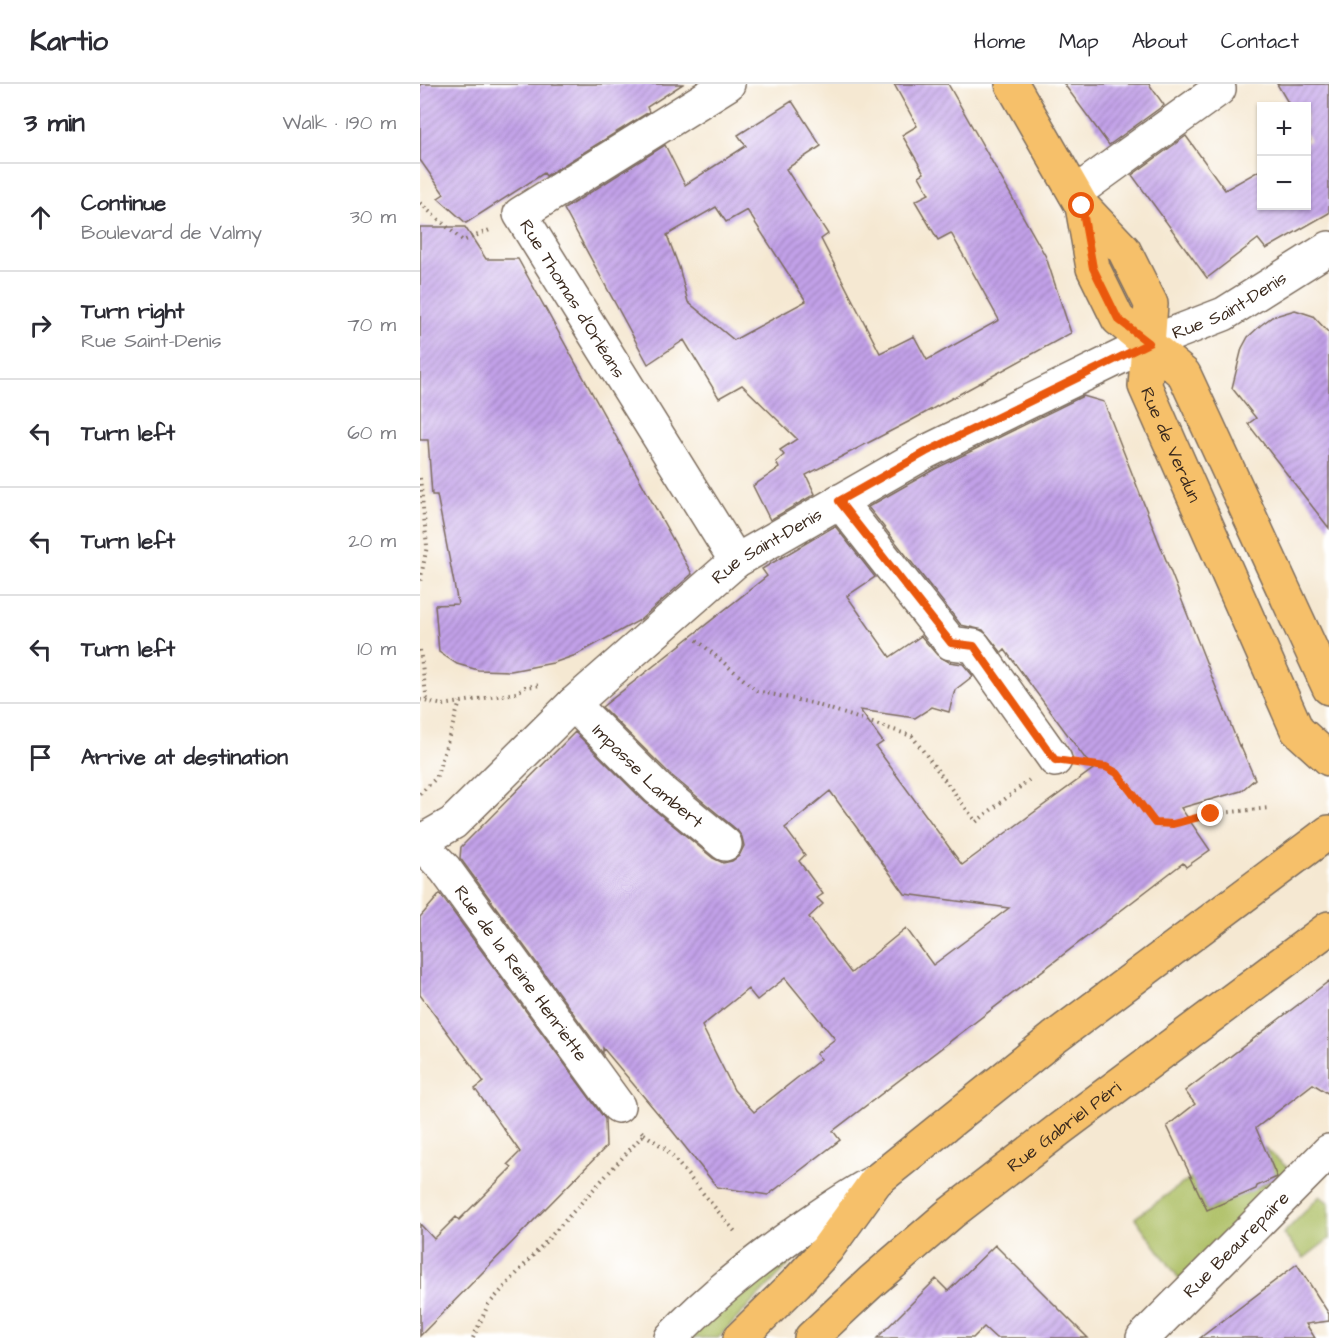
<!DOCTYPE html>
<meta charset="utf-8">
<style>
:root{--surface:#fff;--page:#f7f7f7;--text:#2b2b33;--muted:#7c7c81;--line:#e1e1e2}
body{margin:0;font-family:"Architects Daughter",sans-serif;background:var(--page);color:var(--text)}
.controls{position:absolute;right:18px;top:18px;display:grid;overflow:hidden;border-radius:0px;box-shadow:0 2px 4px #0004}
.controls button{width:54px;height:54px;display:grid;place-items:center;padding:0;border:0;border-bottom:2px solid var(--line);background:var(--surface);color:var(--text);font:30px sans-serif}
.stop{position:absolute;width:18px;height:18px;margin:-14px;border:4px solid #ea580c;border-radius:50%;background:#fff}
.stop.end{background:#ea580c;border-color:#fff;box-shadow:0 2px 6px #0008}
.list{margin:0;padding:0;list-style:none}
h2{display:flex;justify-content:space-between;align-items:center;height:78px;margin:0;padding:0 24px;font-size:26px}
h2 small{font-size:20px;font-weight:400;color:var(--muted)}
.list li{display:grid;grid-template-columns:39px 1fr auto;gap:18px;align-items:center;box-sizing:border-box;height:108px;padding:0 24px;border-top:2px solid var(--line)}
.list b{display:block;font-size:22px;white-space:nowrap}
.list p{margin:0;font-size:20px;white-space:nowrap;color:var(--muted)}
.list em{font-size:20px;font-style:normal;color:var(--muted)}
.icon{flex:none;width:33px;height:33px;fill:none;stroke:currentColor;stroke-width:2;stroke-linecap:round;stroke-linejoin:round}
.map{position:relative;flex:none;width:909px;height:1254px;overflow:hidden}
header{display:flex;align-items:center;gap:36px;box-sizing:border-box;height:84px;padding:0 30px;background:var(--surface);border-bottom:2px solid var(--line)}
header strong{font-size:28px}
nav{display:flex;gap:33px;margin-inline-start:auto;font-size:21px}
main{display:flex}
aside{flex:1;background:var(--surface)}
.map>svg:first-child{display:block}
</style>
<header>
<strong>Kartio</strong>
<nav><a>Home</a><a>Map</a><a>About</a><a>Contact</a></nav>
</header>
<main>
<aside>
<h2>3 min<small>Walk · 190 m</small></h2>
<ul class="list">
<li><svg class="icon" aria-label="ahead" viewBox="0 0 24 24"><path d="M12 20V5M6 11l6-6 6 6"/></svg><div><b>Continue</b><p>Boulevard de Valmy</p></div><em>30 m</em></li>
<li><svg class="icon" aria-label="right" viewBox="0 0 24 24"><path d="M7 20v-9h11M14 6l5 5-5 5"/></svg><div><b>Turn right</b><p>Rue Saint-Denis</p></div><em>70 m</em></li>
<li><svg class="icon" aria-label="left" viewBox="0 0 24 24"><path d="M17 20v-9H6M10 6l-5 5 5 5"/></svg><div><b>Turn left</b></div><em>60 m</em></li>
<li><svg class="icon" aria-label="left" viewBox="0 0 24 24"><path d="M17 20v-9H6M10 6l-5 5 5 5"/></svg><div><b>Turn left</b></div><em>20 m</em></li>
<li><svg class="icon" aria-label="left" viewBox="0 0 24 24"><path d="M17 20v-9H6M10 6l-5 5 5 5"/></svg><div><b>Turn left</b></div><em>10 m</em></li>
<li><svg class="icon" aria-label="arrive" viewBox="0 0 24 24"><path d="M6 21V4h12l-3 4 3 4H6"/></svg><div><b>Arrive at destination</b></div></li>
</ul>
</aside>
<div class="map">
<svg width="909" height="1254" viewBox="0 0 909 1254">
<defs>
<pattern id="building-hatch" width="6" height="6" patternUnits="userSpaceOnUse" patternTransform="scale(1.5)"><rect width="6" height="6" fill="#c2a1e9"/><path d="M-1 1l2-2M0 6l6-6M5 7l2-2" fill="none" stroke="#9f83bc"/></pattern>
</defs>
<rect width="100%" height="100%" fill="#fff"/>
<filter id="ink" filterUnits="userSpaceOnUse"><feTurbulence type="fractalNoise" baseFrequency=".0167" numOctaves="2"/><feDisplacementMap in="SourceGraphic" scale="12" xChannelSelector="R" yChannelSelector="G"/><feConvolveMatrix kernelMatrix="1 2 1 2 8 2 1 2 1" color-interpolation-filters="sRGB"/></filter>
<filter id="wash" filterUnits="userSpaceOnUse"><feTurbulence type="fractalNoise" baseFrequency=".008" numOctaves="4" result="noise"/><feDisplacementMap in="SourceGraphic" scale="24" xChannelSelector="R" yChannelSelector="G"/><feGaussianBlur stdDeviation="1.35" result="paint"/><feColorMatrix in="noise" values="0 0 0 0 0 0 0 0 0 0 0 0 0 0 0 0 0 1.4 0 .05"/><feComposite in="paint" operator="in"/></filter>
<g filter="url(#wash)">
<rect width="100%" height="100%" fill="#f5e8d2"/>
<!-- grass -->
<path fill="#acbe62" stroke="#747440" stroke-width="1.5" d="M844,1063L876,1091L760,1196L715,1134L772,1093L787,1126L857,1094Z
M900,1112L909,1119V1155L884,1174L863,1150Z
M375,1170L377,1172L298,1254H269L299,1225Z"/>
<g id="blocks">
<!-- building -->
<path fill="url(#building-hatch)" fill-rule="evenodd" d="M0,0H263L227,23L229,28L126,92L124,89L46,139L18,114L24,110L0,76Z
M474,0H528L626,173L651,249L492,336L386,391L395,410L350,436L333,402L359,384L356,378L364,371L360,366L377,355L322,301L299,314L264,256L228,280L144,125L245,61L265,101L326,62L318,51L372,17L401,62L366,85L408,150L401,155L460,269L494,252L507,276L579,236L531,149L518,156L495,117L509,110L499,92L504,89L482,51L497,42ZM296,123L306,138L327,126L386,217L314,256L268,218L259,183L247,151Z
M644,0H729L744,21L689,61Z
M857,0H909V129L846,165L838,155L787,194L712,91L766,52L805,106L842,85V122H886V59L890,56L886,50V22H870Z
M0,143H45L66,175H98L272,490L220,536L156,571L133,579L91,587L58,586L37,580L19,568L15,521L38,520L17,411H12L8,356H0Z
M875,226L893,232L909,249V444L828,340L836,334L812,304L822,264L828,253L841,241L852,233Z
M663,312L684,318L819,662L820,661L835,695L821,707L761,724L790,766L766,783L763,779L413,1047L420,1056L348,1111L297,1103L250,1044L183,964V970L40,774L41,763L155,648L225,718L293,774L303,779L312,777L319,772L324,762L322,753L317,746L251,691L182,623L347,492L342,485L415,442L455,493L427,512L470,573L501,552L517,571L529,578L543,580L553,592L535,606L529,628L512,623L495,634L440,626L463,658L456,663L542,781L673,685L585,566L582,569L563,546L541,541L448,423L515,385ZM410,707L485,810L589,824L513,881L486,844L431,889L389,833L403,820L397,814L403,810L379,777L385,771L365,744ZM365,894L415,955L396,970L401,975L334,1028L314,1006L282,942L328,905L337,916Z
M20,810L185,1035L186,1063L0,1252V1140L14,1155L36,1133L39,1136L92,1083L88,1080L100,1068L55,1005L64,998L0,911V833Z
M909,897V1010L893,1000L836,1044L857,1093L837,1102L836,1105L787,1126L747,1042L775,1020L765,1007Z
M575,1161L668,1254H576L564,1243L553,1254H457L516,1195L528,1207Z
M877,1180L909,1230V1237L886,1240L895,1254H780Z"/>
</g>
</g>
<g filter="url(#ink)">
<use href="#blocks" fill-opacity="0" stroke="#7c6c5d" stroke-width="1.5"/>
<g fill="none" stroke-linecap="round" stroke-linejoin="round">
<defs>
<g id="minor">
<path id="s1" d="M308,0L100,130L316,477"/>
<path d="M655,109L799,5"/>
<path d="M419,417L531,559L554,562L635,676"/>
<path id="s2" d="M153,620L238,705L305,760"/>
<path id="s3" d="M0,758L33,739L153,620L316,477L506,368L729,259L804,230L909,164"/>
<path id="s4" d="M0,759L25,785L198,1022"/>
<path d="M251,1254C289,1213 333,1179 378,1147C404,1129 429,1111 456,1097"/>
<path id="s5" d="M723,1254L909,1067"/>
</g>
<g id="major">
<path id="s6" d="M592,0L662,122L704,166L731,220L725,302L877,646L909,675"/>
<path d="M662,122L673,184L698,235L764,290L909,604"/>
<path d="M320,1254L376,1199L407,1165L456,1097L634,954L909,748"/>
<path id="s7" d="M391,1254L452,1197L531,1129L641,1044L909,844"/>
</g>
</defs>
<!-- minor casing -->
<use href="#minor" stroke="#7c6c5d" stroke-width="36"/>
<!-- major casing -->
<use href="#major" stroke="#7c6c5d" stroke-width="36"/>
<!-- path -->
<path stroke="#7c6c5d" stroke-width="4" stroke-dasharray="1.5 4.5" stroke-linecap="butt" d="M0,119L43,157L70,146
M0,394L7,462L0,498
M277,556L337,607L392,619L492,652L556,738L609,696
M0,566L7,617
M0,616L23,621L96,609L105,603L122,601
M669,681L686,683L697,689L735,739L753,740L791,730L850,724
M0,710L16,694L40,618
M224,1050L246,1065L317,1150
M53,1254L68,1221L224,1050L221,1047"/>
<!-- minor -->
<use href="#minor" stroke="#fff" stroke-width="33"/>
<!-- major -->
<use href="#major" stroke="#f6c06b" stroke-width="33"/>
</g>
</g>
<g fill="none" stroke-linecap="round" stroke-linejoin="round" filter="url(#ink)">
<!-- route -->
<path stroke="#ea580c" stroke-width="8" d="M662,122L673,184L698,235L729,259L506,368L419,417L531,559L554,562L635,676L686,683L697,689L735,739L753,740L791,730"/>
</g>
<g text-anchor="middle" stroke-width="4.5" stroke-linejoin="round" paint-order="stroke">
<!-- street labels -->
<g font-size="18" fill="#3b2a1e" stroke="#fff">
<text dy="6" stroke="none"><textPath href="#s1" startOffset="345">Rue Thomas d'Orléans</textPath></text>
<text dy="6" stroke="none"><textPath href="#s3" startOffset="980">Rue Saint-Denis</textPath></text>
<text dy="6" stroke="none"><textPath href="#s6" startOffset="408">Rue de Verdun</textPath></text>
<text dy="6" stroke="none"><textPath href="#s3" startOffset="458">Rue Saint-Denis</textPath></text>
<text dy="6" stroke="none"><textPath href="#s2" startOffset="104">Impasse Lambert</textPath></text>
<text dy="6" stroke="none"><textPath href="#s4" startOffset="165">Rue de la Reine Henriette</textPath></text>
<text dy="6" stroke="none"><textPath href="#s7" startOffset="330">Rue Gabriel Péri</textPath></text>
<text dy="6" stroke="none"><textPath href="#s5" startOffset="132">Rue Beaurepaire</textPath></text>
</g>
</g>
</svg>
<div class="controls">
<button>+</button>
<button>−</button>
</div>
<div class="stop" style="left:662px;top:122px"></div>
<div class="stop end" style="left:791px;top:730px"></div>
</div>
</main>
